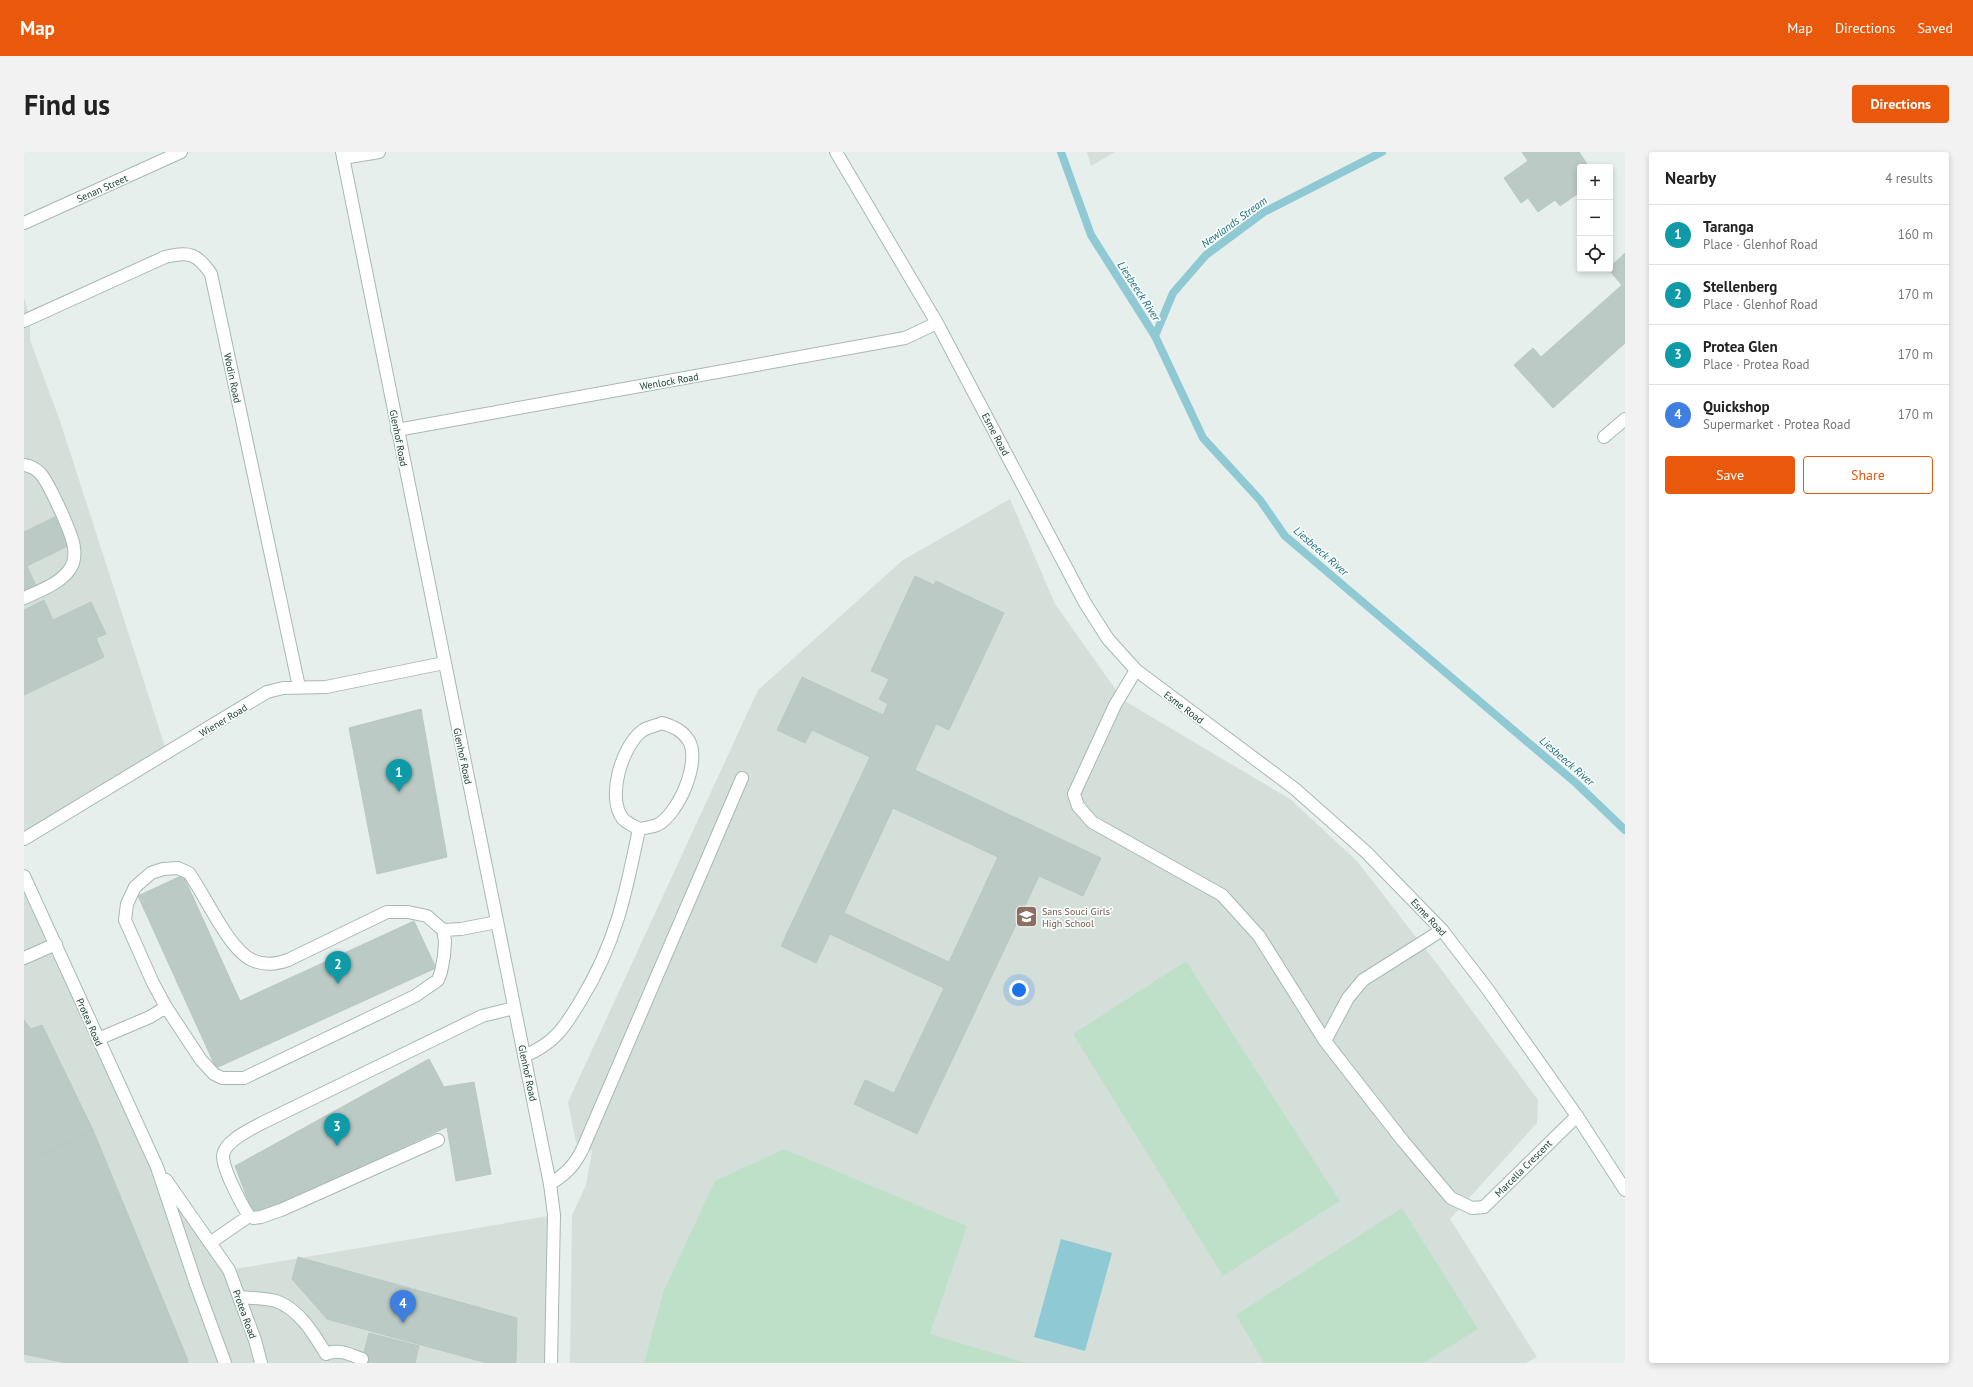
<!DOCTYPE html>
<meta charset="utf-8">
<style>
:root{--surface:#fff;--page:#f2f2f2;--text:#222;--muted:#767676;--line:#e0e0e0;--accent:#ea580c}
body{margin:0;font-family:"PT Sans",sans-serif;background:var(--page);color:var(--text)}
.controls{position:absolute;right:12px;top:12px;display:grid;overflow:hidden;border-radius:4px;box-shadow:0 2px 6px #0003}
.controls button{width:36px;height:36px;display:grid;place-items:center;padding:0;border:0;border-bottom:1px solid var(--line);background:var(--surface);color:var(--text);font:20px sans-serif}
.you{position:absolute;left:995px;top:838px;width:14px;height:14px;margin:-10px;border:3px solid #fff;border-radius:50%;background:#1a73e8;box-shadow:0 0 0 6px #1a73e833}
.badge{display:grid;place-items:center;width:26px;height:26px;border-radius:50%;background:var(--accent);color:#fff;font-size:13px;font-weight:700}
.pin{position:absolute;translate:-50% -33px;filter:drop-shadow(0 1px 2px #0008)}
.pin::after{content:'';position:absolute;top:21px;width:14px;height:12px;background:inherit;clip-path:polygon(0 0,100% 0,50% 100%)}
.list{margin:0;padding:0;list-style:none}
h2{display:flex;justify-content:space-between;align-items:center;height:52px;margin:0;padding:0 16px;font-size:17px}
h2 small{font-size:13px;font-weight:400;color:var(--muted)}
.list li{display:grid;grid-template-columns:26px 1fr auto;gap:12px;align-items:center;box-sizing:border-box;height:60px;padding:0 16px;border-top:1px solid var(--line)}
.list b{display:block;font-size:15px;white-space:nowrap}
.list p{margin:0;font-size:13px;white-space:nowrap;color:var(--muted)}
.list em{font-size:13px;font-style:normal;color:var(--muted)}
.actions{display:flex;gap:8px;padding:12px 16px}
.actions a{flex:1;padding:9px 0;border:1px solid var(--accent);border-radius:4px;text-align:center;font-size:14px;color:var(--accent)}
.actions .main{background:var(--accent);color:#fff}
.icon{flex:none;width:22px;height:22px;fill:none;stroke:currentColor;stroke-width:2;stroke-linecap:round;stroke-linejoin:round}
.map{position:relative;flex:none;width:1601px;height:1211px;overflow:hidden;border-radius:4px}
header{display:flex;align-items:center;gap:24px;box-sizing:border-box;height:56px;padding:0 20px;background:var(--accent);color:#fff}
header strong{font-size:19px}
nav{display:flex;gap:22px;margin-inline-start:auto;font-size:14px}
.intro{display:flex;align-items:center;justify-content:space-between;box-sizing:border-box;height:96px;padding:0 24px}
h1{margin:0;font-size:28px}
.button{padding:10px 18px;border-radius:4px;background:var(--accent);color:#fff;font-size:14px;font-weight:700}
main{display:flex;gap:24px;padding:0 24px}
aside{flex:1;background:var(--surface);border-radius:4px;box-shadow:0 2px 6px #0003}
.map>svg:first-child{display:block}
</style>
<header>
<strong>Map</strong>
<nav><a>Map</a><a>Directions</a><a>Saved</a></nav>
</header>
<div class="intro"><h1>Find us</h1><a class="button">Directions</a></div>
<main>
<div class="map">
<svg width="1601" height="1211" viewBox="0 0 1601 1211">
<rect width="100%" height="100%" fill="#e6efeb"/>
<!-- built -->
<path fill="#d4dfda" d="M1063,0H1091L1067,14Z
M0,146L6,166V188L36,269L143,601L0,687Z
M986,347L1031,452L1099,548L1266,647L1333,709L1420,821L1514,948L1513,971L1426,1067L1513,1205L1502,1211H546L548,1063L562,1033L568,999L552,991L544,950L734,538L879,408Z
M0,724L133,1015L205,1118L530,1063L527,1211H0Z"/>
<!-- green -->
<path fill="#bfe0c8" d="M1162,809L1316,1049L1199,1124L1049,882Z
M760,997L943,1074L906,1182L1002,1211H620L640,1138L691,1029Z
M1378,1056L1454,1177L1400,1211H1240L1212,1163Z"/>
<!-- water -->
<path fill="#8ec9d4" d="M1037,1087L1088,1101L1061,1199L1010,1185Z"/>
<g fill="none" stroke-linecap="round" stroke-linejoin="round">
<!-- stream -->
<path stroke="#8ec9d4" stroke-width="8" d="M1037,0L1067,83L1131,184L1179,286L1236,348L1261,384L1553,632L1601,678
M1131,184L1149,141L1182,103L1240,60L1358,0"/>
</g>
<!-- building -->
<path fill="#bbcac4" stroke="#b8c9c2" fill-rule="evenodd" d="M1498,0H1555L1565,15H1556V40L1536,54L1531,48L1514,60L1504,46L1497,51L1480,26L1504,9Z
M1601,101V191L1529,256L1490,213L1509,196L1517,205L1598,133L1584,117Z
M31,365L44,394L3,414L13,436L0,442V380Z
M891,424L910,433L912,429L980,461L925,578L912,572L891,618L1077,706L1059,744L1015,724L893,982L830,952L841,928L870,941L920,836L806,782L792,811L757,794L846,605L788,578L781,591L753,578L778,525L859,563L864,552L855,547L865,527L847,519ZM869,656L974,705L925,810L820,761Z
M20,448L29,468L67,450L82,482L72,486L80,505L0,543V458Z
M397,557L423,705L353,722L325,576Z
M159,723L216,849L390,769L412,816L192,916L114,744Z
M0,868L7,877L18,873L69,978L12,1006L0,1003Z
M405,907L420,935L450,930L467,1022L432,1029L423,975L230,1064L211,1014Z
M69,978L163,1206L164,1211H42L0,1202V1003L12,1006Z
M274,1105L493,1166L492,1211H463L303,1167L268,1127Z
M345,1181L395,1194L391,1211H337Z"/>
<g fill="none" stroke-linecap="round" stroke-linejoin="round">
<defs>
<path id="service" d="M0,71L157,0
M0,313C6,314 12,317 16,321C25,331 49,383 50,396C51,403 50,411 46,417C36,432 15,439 0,446
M1112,518L1091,553L1050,642L1054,654L1068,670L1198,743L1235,784L1301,889L1379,989L1427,1046L1448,1056L1460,1055L1553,964
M638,571C650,575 658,578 665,589C677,610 654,663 633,673C628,675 621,676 615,677C610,674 603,671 599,667C582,646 598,594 618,579C623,575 632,574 638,571Z
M154,716L165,721C181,743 205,798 228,808C241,814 252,812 264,808L363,760H384L403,764L419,778L421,789L420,804L417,820L414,828L391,844L220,926H198L190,922L177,908L142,855L129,831L101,768L103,752L111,735L127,721L139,717Z
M419,778L437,777L473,770
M74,887L126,865L142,855
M1301,889L1324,846L1339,828L1418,778
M500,904C530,892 541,875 557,848C592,791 602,741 615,677
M414,988L257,1058L237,1065L229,1066L225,1064C217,1052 212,1041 206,1028C203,1021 199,1012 199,1004C200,989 227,977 238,971L458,864L490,856
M526,1032C542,1022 551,1013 559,996L718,626
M186,1091L225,1064
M215,1145C227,1146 241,1146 252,1149C275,1157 290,1182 302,1202C313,1196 327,1203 338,1207"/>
<path id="minor" d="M318,0L526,1032L530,1063L527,1211
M812,0L913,171L1061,451L1084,487L1112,518L1271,637L1342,700L1418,778L1462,835L1553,964L1601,1038
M319,6L355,0
M0,169L141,105C164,99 173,101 187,122L275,535
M373,278L881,186L913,171
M1580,285L1601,267
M0,687L243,540L259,536L302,535L420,511
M0,806L32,792"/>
<path id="secondary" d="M0,724L133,1015L172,1132L201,1211
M142,1028L205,1118L231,1188L237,1211"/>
</defs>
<!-- service casing -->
<use href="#service" stroke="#a8b8b2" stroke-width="14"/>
<!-- minor casing -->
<use href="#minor" stroke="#a8b8b2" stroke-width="14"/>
<!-- secondary casing -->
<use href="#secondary" stroke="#a4bbb3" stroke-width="14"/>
<!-- service -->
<use href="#service" stroke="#fff" stroke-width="12"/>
<!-- minor -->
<use href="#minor" stroke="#fff" stroke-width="12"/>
<!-- secondary -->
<use href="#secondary" stroke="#fff" stroke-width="12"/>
</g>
<!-- icons -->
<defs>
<symbol id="school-square" viewBox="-11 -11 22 22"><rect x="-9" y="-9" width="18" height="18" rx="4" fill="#8d6e63" stroke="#f7fbf9"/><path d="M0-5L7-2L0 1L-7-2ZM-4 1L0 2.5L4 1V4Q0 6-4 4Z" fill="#fff"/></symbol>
</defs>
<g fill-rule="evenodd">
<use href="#school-square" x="990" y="752" width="25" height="25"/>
</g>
<g text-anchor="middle" stroke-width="3.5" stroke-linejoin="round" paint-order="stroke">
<!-- street labels -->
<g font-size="10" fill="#24423a" stroke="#f7fbf9">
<text transform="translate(78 36) rotate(-24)" y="4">Senan Street</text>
<text transform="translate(209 226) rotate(78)" y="4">Wodin Road</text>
<text transform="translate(645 229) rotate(-10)" y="4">Wenlock Road</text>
<text transform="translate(972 282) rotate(62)" y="4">Esme Road</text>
<text transform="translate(375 286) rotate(79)" y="4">Glenhof Road</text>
<text transform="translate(1160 555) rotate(37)" y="4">Esme Road</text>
<text transform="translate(199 568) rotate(-31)" y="4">Wiener Road</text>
<text transform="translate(439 604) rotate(78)" y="4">Glenhof Road</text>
<text transform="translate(1405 765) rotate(47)" y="4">Esme Road</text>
<text transform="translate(66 870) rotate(66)" y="4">Protea Road</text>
<text transform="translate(504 921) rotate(78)" y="4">Glenhof Road</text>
<text transform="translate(1499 1016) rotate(-45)" y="4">Marcella Crescent</text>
<text transform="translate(221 1162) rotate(70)" y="4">Protea Road</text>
</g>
<!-- education labels -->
<g font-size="10" fill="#785e54" stroke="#f7fbf9" text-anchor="start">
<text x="1018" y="763">Sans Souci Girls'<tspan x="1018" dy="12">High School</tspan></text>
</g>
<!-- water labels -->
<g font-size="11" font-style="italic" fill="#1c6f80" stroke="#f7fbf9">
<text transform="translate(1210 70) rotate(-36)" y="4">Newlands Stream</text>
<text transform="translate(1115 139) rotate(57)" y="4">Liesbeeck River</text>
<text transform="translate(1297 399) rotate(41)" y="4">Liesbeeck River</text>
<text transform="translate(1543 609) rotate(41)" y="4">Liesbeeck River</text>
</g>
</g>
</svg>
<div class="controls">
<button>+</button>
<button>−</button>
<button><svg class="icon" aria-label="locate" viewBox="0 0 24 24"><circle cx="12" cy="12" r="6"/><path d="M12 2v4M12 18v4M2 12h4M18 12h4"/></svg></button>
</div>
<div class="you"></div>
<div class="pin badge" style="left:375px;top:640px;background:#0f9aa8">1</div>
<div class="pin badge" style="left:314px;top:832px;background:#0f9aa8">2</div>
<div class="pin badge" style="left:313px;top:994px;background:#0f9aa8">3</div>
<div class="pin badge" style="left:379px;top:1171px;background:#3f7fe0">4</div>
</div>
<aside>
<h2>Nearby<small>4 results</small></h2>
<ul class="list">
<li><span class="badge" style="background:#0f9aa8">1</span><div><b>Taranga</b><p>Place · Glenhof Road</p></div><em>160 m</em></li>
<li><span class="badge" style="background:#0f9aa8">2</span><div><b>Stellenberg</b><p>Place · Glenhof Road</p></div><em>170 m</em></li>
<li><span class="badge" style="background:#0f9aa8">3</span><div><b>Protea Glen</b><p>Place · Protea Road</p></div><em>170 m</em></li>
<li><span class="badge" style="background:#3f7fe0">4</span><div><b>Quickshop</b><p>Supermarket · Protea Road</p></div><em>170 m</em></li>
</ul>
<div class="actions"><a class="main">Save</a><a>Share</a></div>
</aside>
</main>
